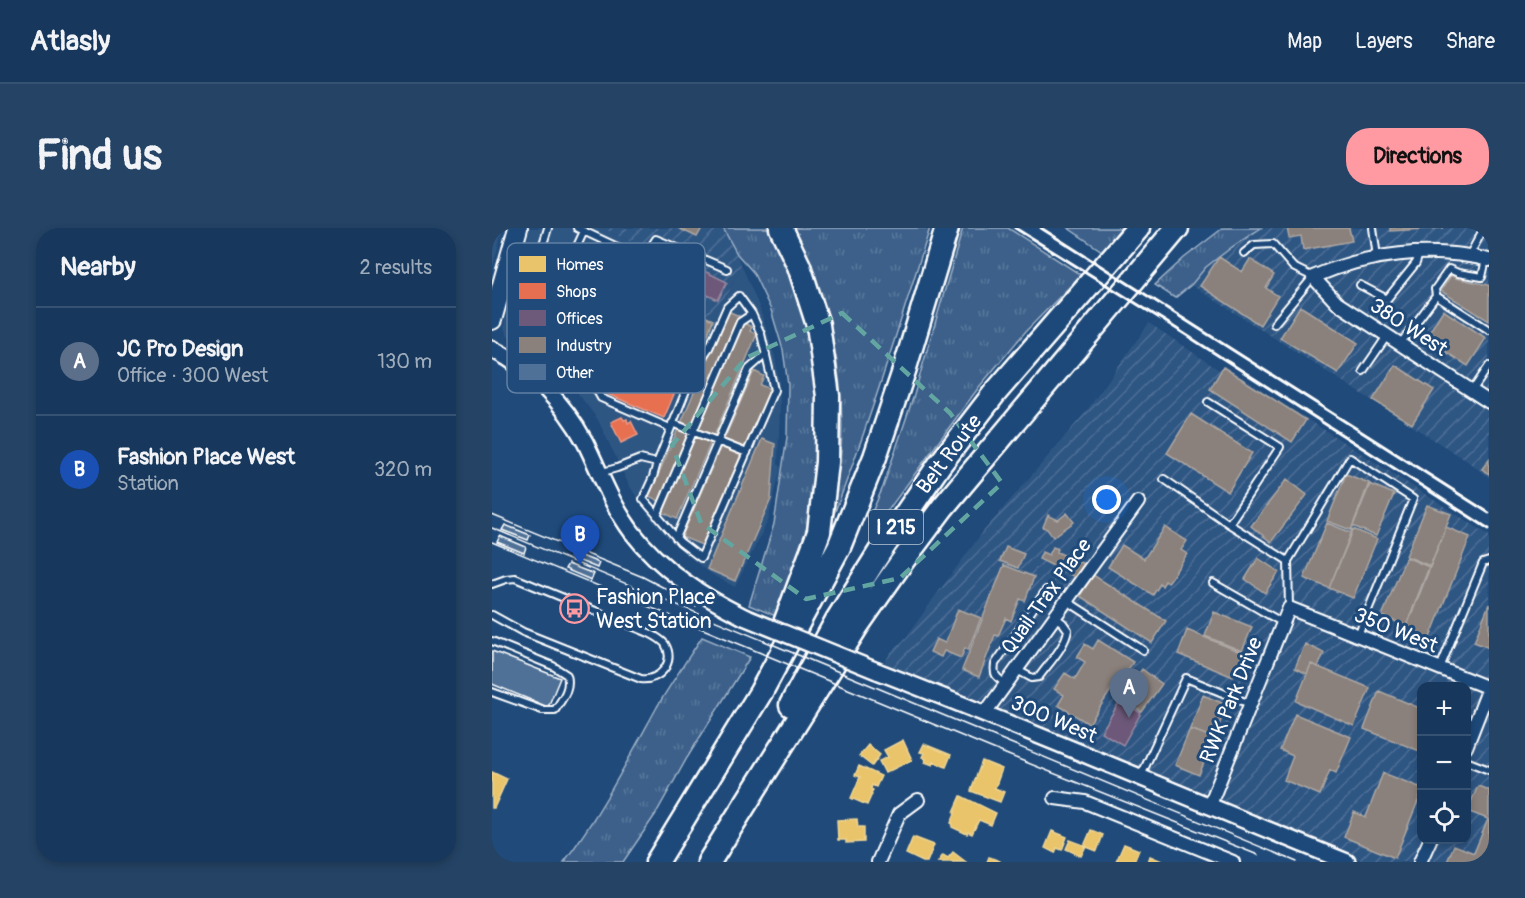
<!DOCTYPE html>
<meta charset="utf-8">
<style>
:root{--surface:#17385c;--page:#244365;--text:#f1f3f6;--muted:#9eacbb;--line:#365272;--accent:#ff9aa2}
body{margin:0;font-family:Pangolin,sans-serif;background:var(--page);color:var(--text)}
.controls{position:absolute;right:18px;bottom:18px;display:grid;overflow:hidden;border-radius:12px;box-shadow:0 3px 9px #0003}
.controls button{width:54px;height:54px;display:grid;place-items:center;padding:0;border:0;border-bottom:2px solid var(--line);background:var(--surface);color:var(--text);font:30px sans-serif}
.you{position:absolute;left:615px;top:272px;width:21px;height:21px;margin:-15px;border:4px solid #fff;border-radius:50%;background:#1a73e8;box-shadow:0 0 0 9px #1a73e833}
.badge{display:grid;place-items:center;width:39px;height:39px;border-radius:50%;background:var(--accent);color:#fff;font-size:20px;font-weight:700}
.pin{position:absolute;translate:-50% -50px;filter:drop-shadow(0 2px 3px #0008)}
.pin::after{content:'';position:absolute;top:32px;width:21px;height:18px;background:inherit;clip-path:polygon(0 0,100% 0,50% 100%)}
.list{margin:0;padding:0;list-style:none}
h2{display:flex;justify-content:space-between;align-items:center;height:78px;margin:0;padding:0 24px;font-size:26px}
h2 small{font-size:20px;font-weight:400;color:var(--muted)}
.list li{display:grid;grid-template-columns:39px 1fr auto;gap:18px;align-items:center;box-sizing:border-box;height:108px;padding:0 24px;border-top:2px solid var(--line)}
.list b{display:block;font-size:22px;white-space:nowrap}
.list p{margin:0;font-size:20px;white-space:nowrap;color:var(--muted)}
.list em{font-size:20px;font-style:normal;color:var(--muted)}
.icon{flex:none;width:33px;height:33px;fill:none;stroke:currentColor;stroke-width:2;stroke-linecap:round;stroke-linejoin:round}
.map{position:relative;flex:none;width:997px;height:634px;overflow:hidden;border-radius:24px}
header{display:flex;align-items:center;gap:36px;box-sizing:border-box;height:84px;padding:0 30px;background:var(--surface);border-bottom:2px solid var(--line)}
header strong{font-size:28px}
nav{display:flex;gap:33px;margin-inline-start:auto;font-size:21px}
.intro{display:flex;align-items:center;justify-content:space-between;box-sizing:border-box;height:144px;padding:0 36px}
h1{margin:0;font-size:42px}
.button{padding:15px 27px;border-radius:24px;background:var(--accent);color:#111;font-size:21px;font-weight:700}
main{display:flex;gap:36px;padding:0 36px}
aside{flex:1;background:var(--surface);border-radius:24px;box-shadow:0 3px 9px #0003}
.map>svg:first-child{display:block}
</style>
<header>
<strong>Atlasly</strong>
<nav><a>Map</a><a>Layers</a><a>Share</a></nav>
</header>
<div class="intro"><h1>Find us</h1><a class="button">Directions</a></div>
<main>
<aside>
<h2>Nearby<small>2 results</small></h2>
<ul class="list">
<li><span class="badge" style="background:#5c6f8a">A</span><div><b>JC Pro Design</b><p>Office · 300 West</p></div><em>130 m</em></li>
<li><span class="badge" style="background:#1a4fb4">B</span><div><b>Fashion Place West</b><p>Station</p></div><em>320 m</em></li>
</ul>
</aside>
<div class="map">
<svg width="997" height="634" viewBox="0 0 997 634">
<defs>
<pattern id="industrial-furrows" width="10" height="10" patternUnits="userSpaceOnUse" patternTransform="scale(1.5)"><rect width="10" height="10" fill="#2e5683"/><path d="M-1 1l2-2M0 10L10 0M9 11l2-2" fill="none" stroke="#4d6f96"/></pattern>
<pattern id="grass-tufts" width="24" height="20" patternUnits="userSpaceOnUse" patternTransform="scale(1.5)"><rect width="24" height="20" fill="#3c618b"/><path d="M3 7l-1-3M5 7V3M7 7l1-3M15 17l-1-3M17 17v-4M19 17l1-3" fill="none" stroke="#59799c"/></pattern>
</defs>
<rect width="100%" height="100%" fill="#1f4a7a"/>
<filter id="ink" filterUnits="userSpaceOnUse"><feTurbulence type="fractalNoise" baseFrequency=".0167" numOctaves="2"/><feDisplacementMap in="SourceGraphic" scale="12" xChannelSelector="R" yChannelSelector="G"/><feConvolveMatrix kernelMatrix="1 2 1 2 8 2 1 2 1" color-interpolation-filters="sRGB"/></filter>
<g filter="url(#ink)">
<!-- built -->
<path fill="#2e5683" d="M0,0H11L0,42Z
M38,0H110L139,14L135,57L151,66L213,118L249,36L267,78L283,129L287,153L288,177L286,236L289,239L276,293L243,359L224,349L211,340L192,325L171,305L158,290L137,257L106,192L79,156L74,160L63,147L48,134L15,107L12,100L13,91Z"/>
<!-- industrial -->
<path fill="url(#industrial-furrows)" fill-rule="evenodd" d="M110,0H230L249,36L213,118L143,85L151,66L135,57V55L123,49L139,14Z
M769,0H997V249L972,231L699,57L714,39L740,19Z
M657,95L727,142L732,138L997,307V634H874L391,437L399,424L415,408L439,374L490,305L593,185ZM930,458H974V612H930Z"/>
<!-- grass -->
<path fill="url(#grass-tufts)" stroke="#9eb0c5" stroke-width="1.5" d="M231,0H276C299,42 323,107 326,156C326,173 325,190 325,206C324,245 320,282 310,319C304,343 293,365 284,388L257,377L282,296L295,209L296,157L291,122L279,82L261,44L245,26Z
M302,0H438C406,100 376,201 337,299C342,273 347,248 349,222C354,145 335,69 302,0Z
M471,0H516L589,47L534,103L487,159L394,285L387,289L383,288L380,284L391,259L422,167Z
M576,0H629L610,23Z
M731,0H769L740,19L714,39L699,57L683,70L663,57L692,30Z
M210,409L258,429L195,530L163,587L131,634H72C108,586 136,532 165,479C179,455 195,432 210,409Z"/>
<!-- homes -->
<path fill="#e9c46a" stroke="#f0d697" stroke-width="1.5" d="M411,512L420,532L393,545L387,533L396,529L392,522Z
M432,516L459,527L454,539L442,534L441,537L433,534L434,531L430,529L432,525L428,524Z
M376,517L388,527L380,538L367,528Z
M490,533L510,541L503,560L512,564L508,574L479,563Z
M367,538L389,548L384,559L380,557L379,561L381,562L379,565L380,566L375,577L359,570L368,549L363,547Z
M0,544L15,551L2,580H0Z
M469,568L504,585L499,597L487,592L480,606L476,604L475,606L460,599L461,596L459,595L463,585L462,584Z
M365,591L366,599H372V614L354,615V612H346L345,592Z
M599,602L611,607L605,623L592,618Z
M560,603L575,609L570,622L565,620L563,625L553,620Z
M421,609L442,617L435,634H431L414,626Z
M578,612L594,618L589,628L574,621Z
M632,616L647,622L642,634H624Z
M461,624L474,634H446L451,627L456,630Z
M658,628L672,634H656Z
M497,629L508,633V634H495Z"/>
<!-- shops -->
<path fill="#e76f51" stroke="#ee9a85" stroke-width="1.5" d="M139,100L199,126L172,190L111,164Z
M130,189L132,192L135,191L136,195L139,193L146,207L129,215L119,194Z"/>
<!-- offices -->
<path fill="#6d597a" stroke="#998ba2" stroke-width="1.5" d="M171,23L235,54L226,72L162,42Z
M628,473L649,485L631,517L609,504Z"/>
<!-- industry -->
<path fill="#8a817c" stroke="#ada7a3" stroke-width="1.5" d="M186,0H210L205,9Z
M795,0H857L860,13L811,22L809,8L797,10Z
M898,0H952L898,3Z
M727,29L750,44L758,31L782,47L774,60L786,68L768,97L708,58Z
M959,47L963,50L997,57V93L949,63Z
M154,63L221,92L216,106L148,77Z
M808,78L866,115L846,145L788,110Z
M951,82L994,110L976,138L933,111Z
M236,83L247,88L199,199L189,195Z
M252,95L260,99L258,103L265,106L222,208L206,202Z
M903,137L942,162L920,196L881,172Z
M731,139L814,192L800,214L718,161Z
M262,143L272,148L268,157L278,161L252,221L232,212Z
M699,186L760,225L736,264L675,225Z
M186,201L196,205L167,273L157,268Z
M203,208L219,214L185,291L170,284Z
M270,211L283,216L279,271L243,353L215,341Z
M229,218L249,227L210,317L190,309Z
M997,231V246L990,241Z
M854,246L877,255L859,302L835,293Z
M795,251L815,267L779,314L759,298Z
M878,256L902,266L884,308L861,298Z
M935,277L959,286L938,338L914,328Z
M575,285L582,294L561,309L555,301L551,299L556,287L566,292Z
M835,295L860,305L837,360L812,350Z
M673,299L695,313L689,322L695,326L676,355L673,353L670,358L668,356L661,367L616,339L630,317L652,331Z
M954,299L978,309L937,412L913,403Z
M861,301L885,311L861,370L837,360Z
M514,319L532,326L526,340L508,333Z
M561,319L566,321L565,324L592,336L583,349L547,331L550,324L557,327Z
M914,329L937,339L914,398L890,388Z
M766,330L787,344L773,365L753,351Z
M512,337L542,349L533,373L528,371L519,393L514,390L506,408L503,407L487,449L470,442Z
M601,347L674,393L660,415L588,368Z
M997,376V420L982,414Z
M466,381L489,390L476,422L473,420L469,430L452,423L449,429L438,424L444,411L453,415Z
M722,384L760,399L750,423L713,408Z
M695,402L751,425L741,449L686,426Z
M606,412L641,434L622,464L619,462L597,496L566,477L572,467L562,461L573,445L583,451L593,434L585,429L593,416L601,421Z
M813,416L832,425L826,439L819,436L815,446L803,440Z
M819,436L878,460L862,498L804,473Z
M650,441L670,456L650,484L629,470Z
M887,463L930,481V524L872,501Z
M711,467L735,477L722,510L698,501Z
M803,486L859,509L844,545L838,542L828,567L792,552L801,528L788,522Z
M698,501L722,510L707,547L683,537Z
M891,545L930,560V563L903,630L852,609L862,584L874,589Z
M986,558L997,562V634H955L962,617L982,625L996,591L975,583Z"/>
<!-- building -->
<path fill="#507197" stroke="#fff" stroke-width="1.5" d="M13,297L38,307L36,312L10,302Z
M8,308L34,319L32,325L5,314Z
M80,324L107,335L105,340L78,329Z
M76,336L102,346L99,352L73,341Z
M0,423L68,450L56,479L0,456Z"/>
<g fill="none" stroke-linecap="round" stroke-linejoin="round">
<defs>
<path id="service" d="M56,0L47,29L74,42L92,3
M85,0L151,31L164,11L235,41
M881,0L885,29
M752,25L762,17L781,16L801,39L821,49L782,96
M977,28L992,0
M994,31L990,49L966,45L957,41L943,61L944,68L997,102
M18,39L42,47L25,102L74,132
M868,57L895,71L924,35L927,26
M908,116L944,68
M871,143L895,108
M980,163L997,138
M60,168L98,74
M716,174L788,219L737,296L796,333
M180,195L255,225
M178,200L109,170L104,161L137,89L213,125
M107,245L125,240L148,231L165,235L203,140L217,120L235,79L247,68L260,86L269,106L282,162L209,330L188,314L151,271L161,249L165,235
M672,251L737,296
M165,288L248,94L260,86
M184,310L257,141L274,126
M721,355L791,395
M0,356L14,351L23,350L157,405C163,408 169,411 173,416C184,434 168,453 149,451L31,404L0,387
M575,373L651,422
M797,380L796,333L858,230L921,271L866,407
M0,413L61,438L75,447C79,461 70,471 63,482H50L0,464
M948,440L991,335L997,333
M525,442L540,450L547,449C557,435 573,419 576,402L571,395L563,389
M514,456C505,449 501,448 503,436L554,362
M974,533L997,542
M648,550L694,450L758,476"/>
<path id="minor" d="M997,32C939,18 875,25 821,49L845,75L997,174
M493,485L646,274
M974,519L997,460
M563,570L593,574L741,634
M717,579L797,380L997,460
M386,634L407,586L426,572
M928,634L938,612"/>
<path id="tertiary" d="M0,121C39,141 72,175 93,214C108,244 119,276 140,304C169,342 210,368 252,389
M385,443C543,504 698,571 855,634"/>
<path id="secondary" d="M0,92L26,0"/>
<path id="motorway" d="M289,0L307,38L326,97L336,168L335,234L327,304L293,395
M299,477L345,392L387,325L448,236L502,166L646,0
M165,634L269,464L347,319L383,229L412,143L455,0
M217,634L365,398L409,335L451,279L685,0"/>
</defs>
<!-- service casing -->
<use href="#service" stroke="#fff" stroke-width="10"/>
<!-- minor casing -->
<use href="#minor" stroke="#fff" stroke-width="16"/>
<!-- tertiary casing -->
<use href="#tertiary" stroke="#fff" stroke-width="20"/>
<!-- secondary casing -->
<use href="#secondary" stroke="#fff" stroke-width="22"/>
<!-- motorway casing -->
<use href="#motorway" stroke="#fff" stroke-width="27"/>
<!-- service -->
<use href="#service" stroke="#1f4a7a" stroke-width="6"/>
<!-- minor -->
<use href="#minor" stroke="#1f4a7a" stroke-width="12"/>
<!-- tertiary -->
<use href="#tertiary" stroke="#1f4a7a" stroke-width="15"/>
<!-- secondary -->
<use href="#secondary" stroke="#1f4a7a" stroke-width="18"/>
<!-- motorway -->
<use href="#motorway" stroke="#1f4a7a" stroke-width="22"/>
<!-- tram -->
<path stroke="#fff" stroke-width="1.5" d="M0,287L151,349L186,367L204,378
M0,300L805,634
M0,314L516,527L766,627"/>
<!-- rail -->
<path stroke="#fff" stroke-width="3" d="M523,0L674,94L997,301
M549,0L997,285"/>
<defs>
<path id="tertiary-bridge" d="M252,389L385,443"/>
</defs>
<!-- tertiary-bridge casing -->
<use href="#tertiary-bridge" stroke="#fff" stroke-width="20" stroke-linecap="butt"/>
<!-- tertiary-bridge -->
<use href="#tertiary-bridge" stroke="#1f4a7a" stroke-width="15"/>
</g>
</g>
<!-- marked area -->
<path fill="none" stroke="#63a6a1" stroke-width="4.5" stroke-dasharray="12 8" stroke-linejoin="round" d="M350,85L458,185L510,255L408,350L314,371L209,295L180,217L254,130Z"/>
<!-- icons -->
<defs>
<symbol id="bus-ring" viewBox="-11 -11 22 22"><circle r="9.5" fill="#1f4a7a" stroke="#ff9aa2" stroke-width="1.5"/><path d="M-5-6H5V4H4V6H2V4H-2V6H-4V4H-5ZM-3.5-4V0h7V-4ZM-3.5 1.2v1.5H-2V1.2ZM2 1.2v1.5H3.5V1.2Z" fill="#ff9aa2"/></symbol>
</defs>
<g fill-rule="evenodd">
<use href="#bus-ring" x="66" y="364" width="33" height="33"/>
</g>
<g text-anchor="middle" stroke-width="6" stroke-linejoin="round" paint-order="stroke">
<!-- shield labels -->
<rect fill="#1f4a7a" stroke="#bcc9d7" stroke-width="1.5" x="377" y="282" width="54" height="34" rx="4.5"/>
<g font-size="20" font-weight="bold" fill="#fff">
<text x="404" y="306">I 215</text>
</g>
<!-- street labels -->
<g font-size="21" fill="#fff" stroke="#1f4a7a">
<text transform="translate(917 99) rotate(33)" y="7">380 West</text>
<text transform="translate(457 226) rotate(-53)" y="7">Belt Route</text>
<text transform="translate(554 368) rotate(-54)" y="7">Quail Trax Place</text>
<text transform="translate(904 402) rotate(22)" y="7">350 West</text>
<text transform="translate(739 472) rotate(-68)" y="7">RWK Park Drive</text>
<text transform="translate(562 491) rotate(23)" y="7">300 West</text>
</g>
<!-- poi labels -->
<g font-size="21" fill="#fff" stroke="#1f4a7a" text-anchor="start">
<text x="104" y="376">Fashion Place<tspan x="104" dy="24">West Station</tspan></text>
</g>
</g>
<!-- legend -->
<rect x="15" y="15" width="198" height="150" rx="9" fill="#1f4a7a" stroke="#6280a2" stroke-width="1.5"/>
<rect x="27" y="28" width="27" height="16" fill="#e9c46a"/>
<rect x="27" y="55" width="27" height="16" fill="#e76f51"/>
<rect x="27" y="82" width="27" height="16" fill="#6d597a"/>
<rect x="27" y="109" width="27" height="16" fill="#8a817c"/>
<rect x="27" y="136" width="27" height="16" fill="#507197"/>
<g font-size="16" fill="#fff">
<text x="64" y="42">Homes</text>
<text x="64" y="69">Shops</text>
<text x="64" y="96">Offices</text>
<text x="64" y="123">Industry</text>
<text x="64" y="150">Other</text>
</g>
</svg>
<div class="controls">
<button>+</button>
<button>−</button>
<button><svg class="icon" aria-label="locate" viewBox="0 0 24 24"><circle cx="12" cy="12" r="6"/><path d="M12 2v4M12 18v4M2 12h4M18 12h4"/></svg></button>
</div>
<div class="you"></div>
<div class="pin badge" style="left:637px;top:490px;background:#5c6f8a">A</div>
<div class="pin badge" style="left:88px;top:337px;background:#1a4fb4">B</div>
</div>
</main>
